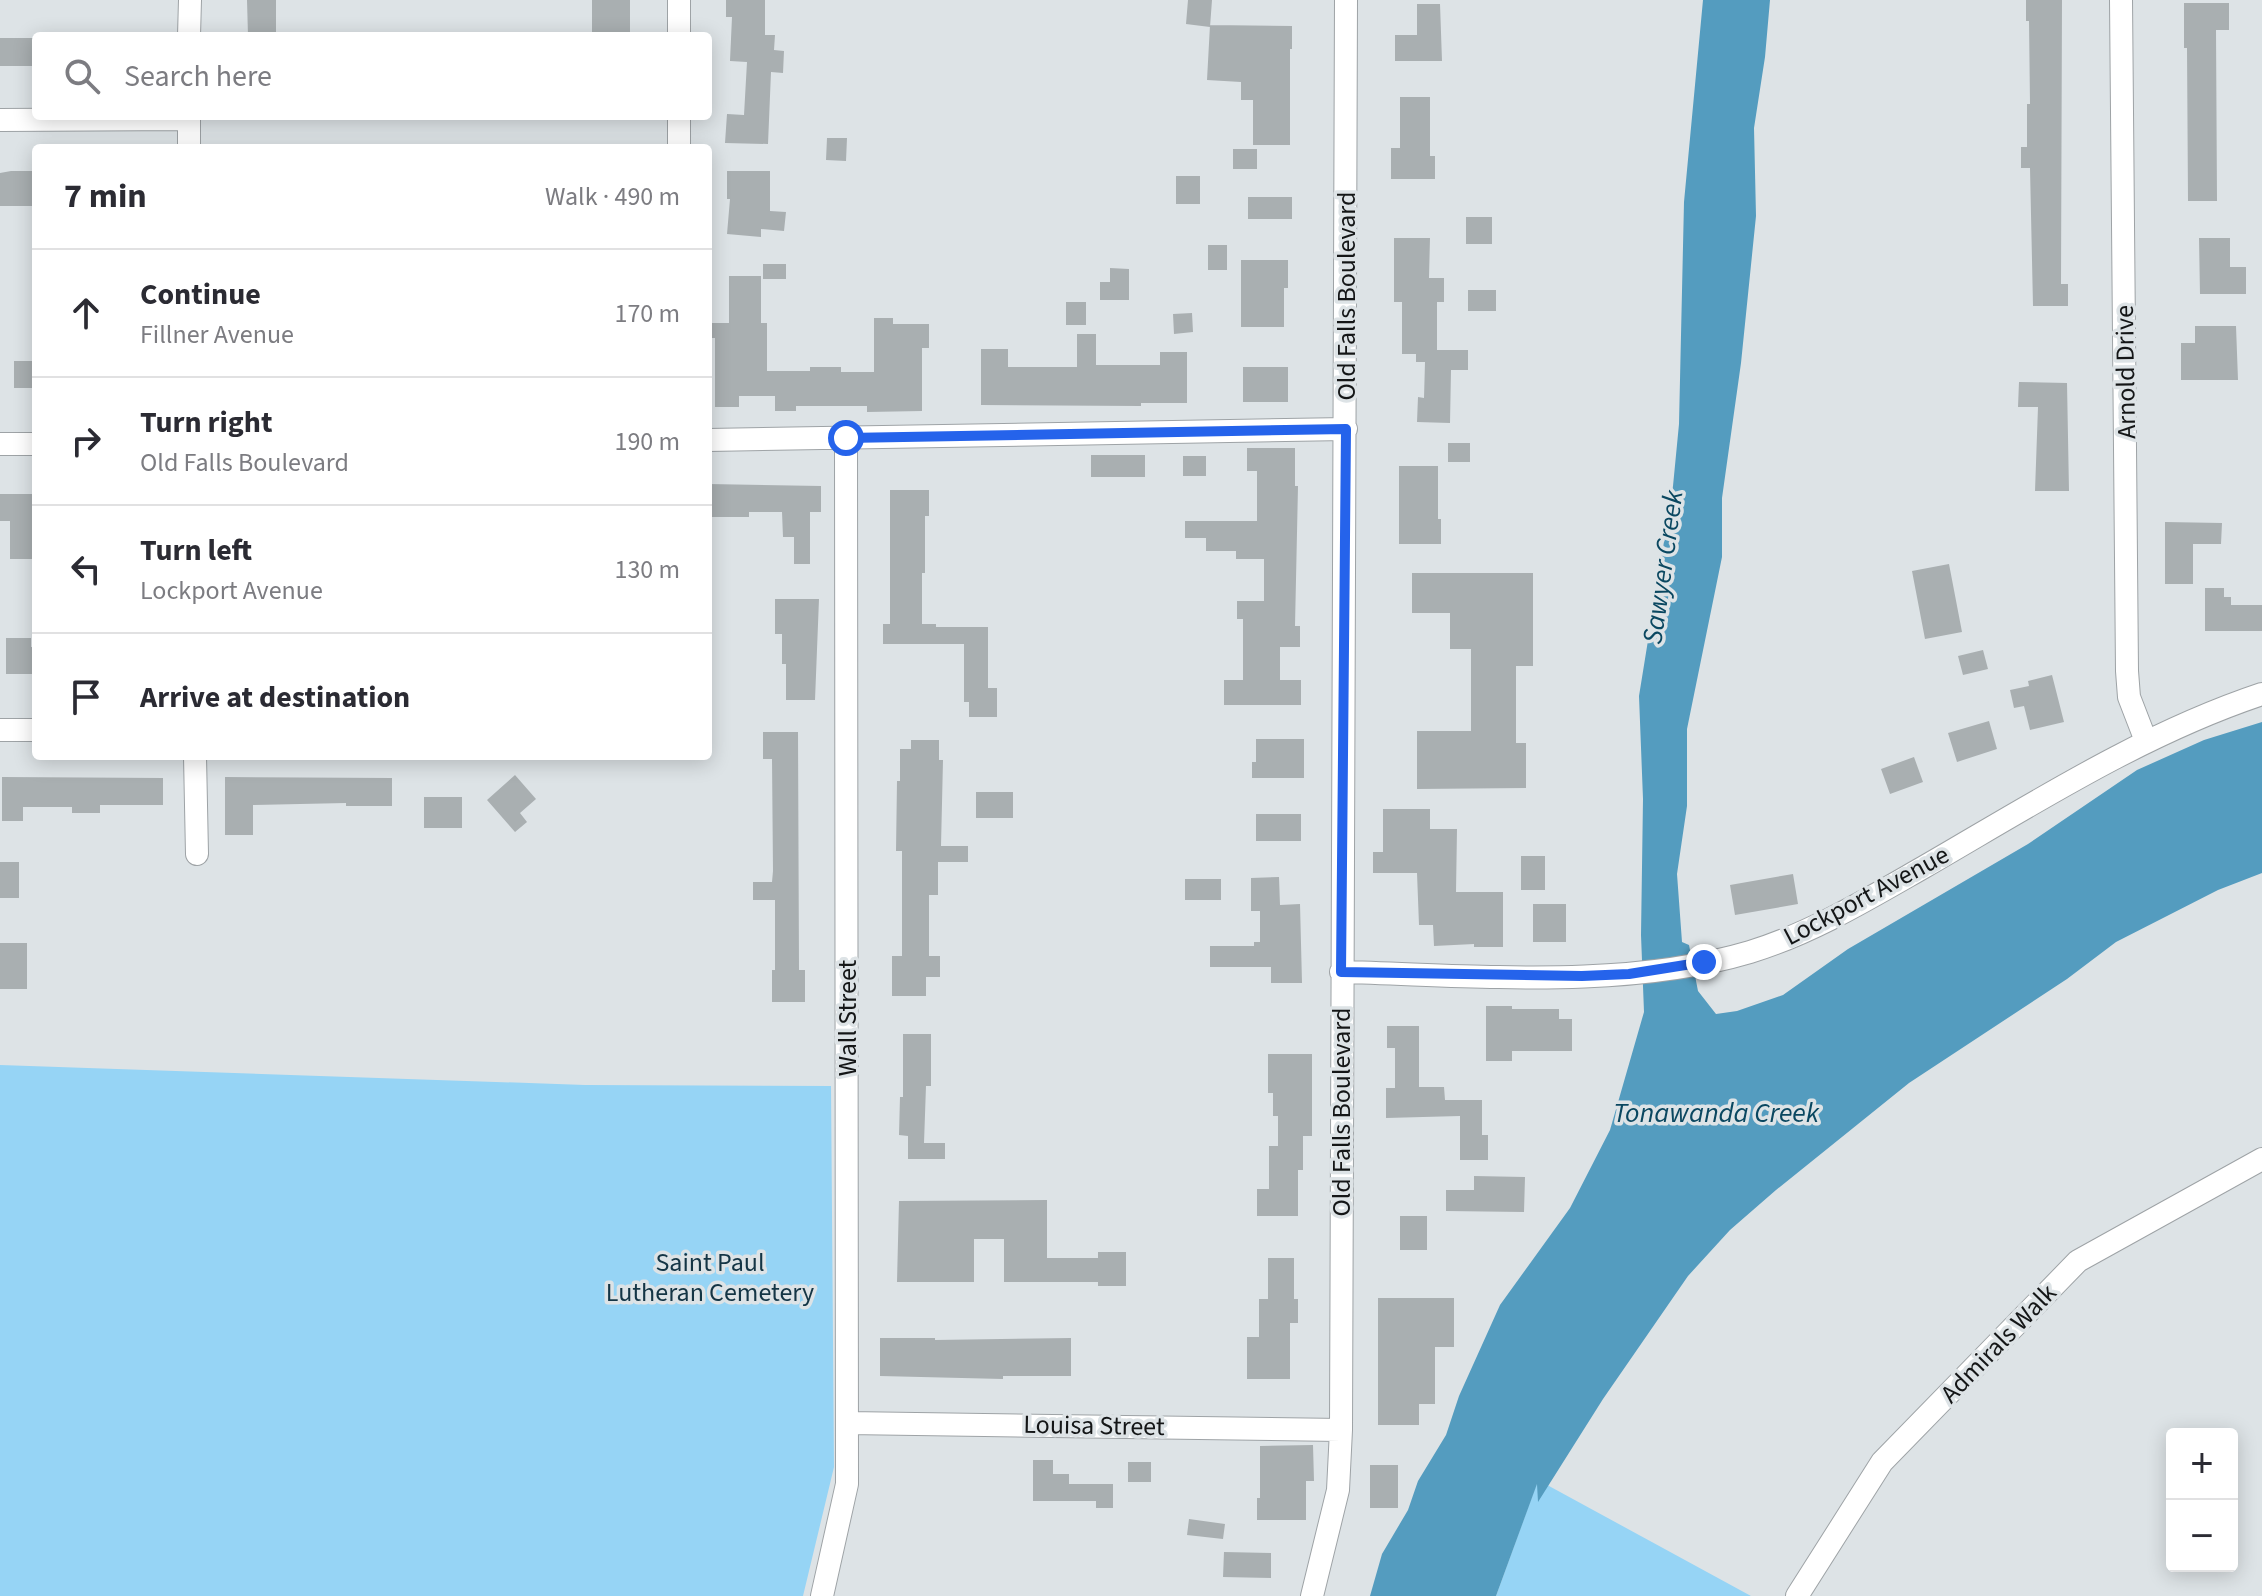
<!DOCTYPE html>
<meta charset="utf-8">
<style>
:root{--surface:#fff;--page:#f2f2f3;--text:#2b2b33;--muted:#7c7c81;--line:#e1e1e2}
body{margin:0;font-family:"Source Sans 3",sans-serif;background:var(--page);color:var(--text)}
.controls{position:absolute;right:24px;bottom:24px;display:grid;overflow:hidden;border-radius:8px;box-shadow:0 4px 20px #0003}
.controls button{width:72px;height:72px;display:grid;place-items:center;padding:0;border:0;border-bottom:2px solid var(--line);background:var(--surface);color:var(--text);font:40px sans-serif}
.stop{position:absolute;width:24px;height:24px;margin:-18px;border:6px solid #2563eb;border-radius:50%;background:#fff}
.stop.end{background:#2563eb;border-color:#fff;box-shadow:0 2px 8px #0008}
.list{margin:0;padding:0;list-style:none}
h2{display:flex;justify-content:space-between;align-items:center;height:104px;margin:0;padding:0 32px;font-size:34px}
h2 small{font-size:26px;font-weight:400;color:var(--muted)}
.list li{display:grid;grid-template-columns:52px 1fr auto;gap:24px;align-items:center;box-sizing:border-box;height:128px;padding:0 32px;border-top:2px solid var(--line)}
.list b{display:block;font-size:30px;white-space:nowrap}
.list p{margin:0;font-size:26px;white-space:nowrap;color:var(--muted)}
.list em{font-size:26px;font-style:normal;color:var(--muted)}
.icon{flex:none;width:44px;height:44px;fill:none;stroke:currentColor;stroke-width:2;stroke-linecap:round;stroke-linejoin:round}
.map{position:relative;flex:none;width:2262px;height:1596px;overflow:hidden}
.search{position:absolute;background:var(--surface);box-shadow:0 4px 20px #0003;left:32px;top:32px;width:680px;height:88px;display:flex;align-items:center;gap:20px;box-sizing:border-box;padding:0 28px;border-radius:8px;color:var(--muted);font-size:30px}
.panel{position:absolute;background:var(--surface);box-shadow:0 4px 20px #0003;left:32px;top:144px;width:680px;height:616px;border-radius:8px}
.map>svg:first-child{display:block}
</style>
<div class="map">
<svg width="2262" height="1596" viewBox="0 0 2262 1596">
<rect width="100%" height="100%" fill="#dde3e6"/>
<!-- green -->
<path fill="#96d4f5" d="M0,1065L585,1085L831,1086L834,1467L803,1596H0Z
M1538,1480L1751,1596H1496Z"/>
<!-- water -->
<path fill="#549cbf" d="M1703,0H1770L1765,57L1754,128L1756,216L1741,363L1722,498V557L1687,729V806L1677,874L1682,942L1689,945L1698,991L1716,1014L1737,1011L1783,995L1848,949L2028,844L2137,770L2204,740L2262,722V873L2218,890L2116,942L2067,979L1909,1083L1776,1190L1730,1230L1688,1276L1603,1399L1538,1502L1537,1484L1496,1596H1370L1382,1554L1408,1510L1418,1481L1446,1435L1459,1396L1500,1305L1570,1208L1610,1130L1644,1012L1641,935L1643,799L1639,696L1673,486L1679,424L1684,202Z"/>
<!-- building -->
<path fill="#a9afb1" d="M247,0H276V36H248Z
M592,0H630V36H592Z
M726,0H765V35H775L774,50L784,51L783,73L771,72L768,144L725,143L727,114L744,115L747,62L730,61L732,17H726Z
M1188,0H1212L1210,27L1186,24Z
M2026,0H2062L2061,284H2068V306H2033L2030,168H2021V147H2027V104H2030L2029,21H2026Z
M2184,3H2229V30H2216L2217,201H2188L2187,48H2184Z
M1417,4H1440L1442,61H1395V35H1417Z
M1210,25L1292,26V49H1290V145H1253V100H1241V82L1207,80Z
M0,38H36V66H0Z
M1400,97H1430V156H1435V179H1391V148H1400Z
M827,138H847L846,161L826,160Z
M1233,149H1257V169H1233Z
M11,171H36V206H0V173Z
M727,171H770V211L786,212L784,231L761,229V237L727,234L730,199H727Z
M1176,176H1200V204H1176Z
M1248,197H1292V219H1248Z
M1466,217H1492V244H1466Z
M1394,238H1430L1429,278H1444V302H1437V350H1468V370H1451L1450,423L1417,422L1418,397L1424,398L1425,362H1416V354H1402V302H1394Z
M2199,238H2230V267H2246V294H2200Z
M1208,245H1227V270H1208Z
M1241,260H1288V288H1284V327H1241Z
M763,264H786V279H763Z
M1110,268L1129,269V300H1100V282H1110Z
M729,276H761V323H767V371H810V367H841V372H874V318H893V324H929V348H922V411L867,412V406H796V411H775V396H739V407H715V338H712V323H729Z
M1468,290H1496V311H1468Z
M1066,302H1086V325H1066Z
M1192,313L1193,332L1174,334L1173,314Z
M2195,326H2236L2238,380H2181V343H2195Z
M1077,334H1096V365H1160V352H1187V403H1141V406L981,405V349H1008V367H1077Z
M14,361H36V388H14Z
M1243,367H1288V402H1243Z
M2019,382L2067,383L2069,491H2035L2038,407H2018Z
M1448,443H1470V462H1448Z
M1247,448H1295V486H1298L1295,626H1300V647H1280V680H1301V705H1224V680H1243V619H1237V601H1264V559H1236V551H1206V538H1185V521H1257V471H1247Z
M1091,455H1145V477H1091Z
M1183,456H1206V476H1183Z
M1399,466H1438V519H1441V544H1399Z
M708,484L821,486V512H810V564H794V537H783L782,512H749V517H708Z
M890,490H929V516H925V573H922V624H936V627H988V688H997V717H969V702H964V644H883V624H890Z
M0,494H36V559H10V521H0Z
M2165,522L2222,523L2221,544H2193V584H2165Z
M1949,564L1962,632L1925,639L1912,571Z
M1412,573H1533V666H1516V743H1526V788L1417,789V731H1471V649H1450V613H1412Z
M2205,588H2224V597H2231V605H2262V631H2205Z
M775,599H819L815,700H786V664H782V634H775Z
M6,638H31V647H36V674H6Z
M1983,650L1988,669L1963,675L1958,656Z
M2052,675L2064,722L2030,730L2024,706L2014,708L2010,690L2029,686L2028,681Z
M1989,721L1997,749L1957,762L1948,733Z
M763,732H798L799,970H805V1002H772V970H775V900H753V882H772L773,871L772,759H763Z
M1256,739H1304V778H1252V762H1256Z
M911,740H939V760H943L941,846H968V862H938V895H929V956H940V977H926V996H892V956H902V851H896L897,781H900V749H911Z
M1914,757L1923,782L1890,794L1881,769Z
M515,775L536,799L520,813L527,822L515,832L487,800Z
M2,777L163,778V805H100V813H72V807H23V821H2Z
M225,777L392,778V806H346V803L253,805V835H225Z
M976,792H1013V818H976Z
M424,797H462V828H424Z
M1383,809H1430V829H1457L1456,892H1503V947H1474V944L1434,946L1433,925H1419L1417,873H1373V852H1383Z
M1256,814H1301V841H1256Z
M1521,856H1545V890H1521Z
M0,862H19V898H0Z
M1793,874L1798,904L1735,915L1730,885Z
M1279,877L1280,905L1300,904L1302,983H1271V967H1210V946H1254V942H1260V911H1251V878Z
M1185,879H1221V900H1185Z
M1533,904H1566V942H1533Z
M0,943H27V989H0Z
M1486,1006H1512V1009H1559V1019H1572V1051H1512V1061H1486Z
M1387,1026H1419V1087H1444L1445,1100H1482V1135H1488V1160H1460V1116L1386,1118V1088H1395V1048H1387Z
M903,1034H931V1086H926L924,1143H945V1159H908V1136L899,1135L900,1097H903Z
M1268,1054H1312V1136H1303V1170H1298V1216H1257V1189H1269V1146H1278V1116H1273V1093H1268Z
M1474,1176L1525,1177L1524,1212L1446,1211V1190H1474Z
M1047,1200V1258H1098V1252H1126V1286H1098V1282H1004V1239H974V1282H897L899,1201Z
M1400,1216H1427V1250H1400Z
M1268,1258H1294V1299H1298V1323H1290V1379H1247V1337H1259V1299H1268Z
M1378,1298H1454V1347H1435V1404H1419V1425H1378Z
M880,1338H935V1340L1071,1338V1376H1003V1379L880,1376Z
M1313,1445L1314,1481H1306V1520H1257V1498H1260V1446Z
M1033,1460H1053V1474H1069V1484H1113V1508H1096V1501H1033Z
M1128,1462H1151V1482H1128Z
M1370,1465H1398V1508H1370Z
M1189,1519L1225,1524L1223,1539L1187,1535Z
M1224,1552L1271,1553V1578L1223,1577Z"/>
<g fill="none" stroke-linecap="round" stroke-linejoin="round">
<defs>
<path id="minor" d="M679,0V36
M2121,0L2127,671L2129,697L2146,741
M189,36L190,0
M189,116V148
M679,116V148
M0,120L189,119
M708,440L1346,429
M0,444H36
M0,730H36
M195,756L197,854
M1341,972C1473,975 1622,990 1750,952C1812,933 1868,899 1924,867C2033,804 2142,734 2262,694
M848,1423L1341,1430
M822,1596L847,1484L846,438
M1312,1596L1338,1490L1341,1430L1346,0
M1797,1596L1882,1462L2078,1261L2262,1159"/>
</defs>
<!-- minor casing -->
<use href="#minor" stroke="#9ea3a6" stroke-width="24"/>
<!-- minor -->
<use href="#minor" stroke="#fff" stroke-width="22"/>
</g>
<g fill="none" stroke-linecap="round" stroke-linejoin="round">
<!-- route -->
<path stroke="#2563eb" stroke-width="10" d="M846,438L1346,429L1341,972L1582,976L1629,974L1704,962"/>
</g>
<g text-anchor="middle" stroke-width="7" stroke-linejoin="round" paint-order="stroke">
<!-- street labels -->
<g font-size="26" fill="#141617" stroke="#dde3e6">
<text transform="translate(1346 296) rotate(-90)" y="9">Old Falls Boulevard</text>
<text transform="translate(2125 372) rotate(-91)" y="9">Arnold Drive</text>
<text transform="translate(1866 895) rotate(-28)" y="9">Lockport Avenue</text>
<text transform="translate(847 1018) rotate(-90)" y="9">Wall Street</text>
<text transform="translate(1341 1112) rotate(-90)" y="9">Old Falls Boulevard</text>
<text transform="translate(1998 1343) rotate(-46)" y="9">Admirals Walk</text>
<text transform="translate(1094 1425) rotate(1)" y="9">Louisa Street</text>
</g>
<!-- park labels -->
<g font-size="26" fill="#143545" stroke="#dde3e6">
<text x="710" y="1271">Saint Paul<tspan x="710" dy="30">Lutheran Cemetery</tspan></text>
</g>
<!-- water labels -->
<g font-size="28" font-style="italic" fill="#0a4760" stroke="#dde3e6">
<text transform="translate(1662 567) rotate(-82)" y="10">Sawyer Creek</text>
<text x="1716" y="1122">Tonawanda Creek</text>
</g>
</g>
</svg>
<div class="controls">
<button>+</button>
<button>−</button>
</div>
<div class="stop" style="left:846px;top:438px"></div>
<div class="stop end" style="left:1704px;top:962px"></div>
<div class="search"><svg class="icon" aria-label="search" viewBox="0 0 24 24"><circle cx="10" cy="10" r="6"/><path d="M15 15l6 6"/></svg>Search here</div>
<section class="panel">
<h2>7 min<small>Walk · 490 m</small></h2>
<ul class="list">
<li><svg class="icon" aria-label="ahead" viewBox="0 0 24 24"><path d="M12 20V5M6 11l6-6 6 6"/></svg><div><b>Continue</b><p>Fillner Avenue</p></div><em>170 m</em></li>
<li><svg class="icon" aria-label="right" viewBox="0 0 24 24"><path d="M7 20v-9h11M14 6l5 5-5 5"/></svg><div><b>Turn right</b><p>Old Falls Boulevard</p></div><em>190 m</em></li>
<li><svg class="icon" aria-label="left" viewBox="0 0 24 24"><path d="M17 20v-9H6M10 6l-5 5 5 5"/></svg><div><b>Turn left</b><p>Lockport Avenue</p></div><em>130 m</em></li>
<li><svg class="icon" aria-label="arrive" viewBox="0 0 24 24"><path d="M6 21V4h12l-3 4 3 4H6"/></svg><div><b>Arrive at destination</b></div></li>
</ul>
</section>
</div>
